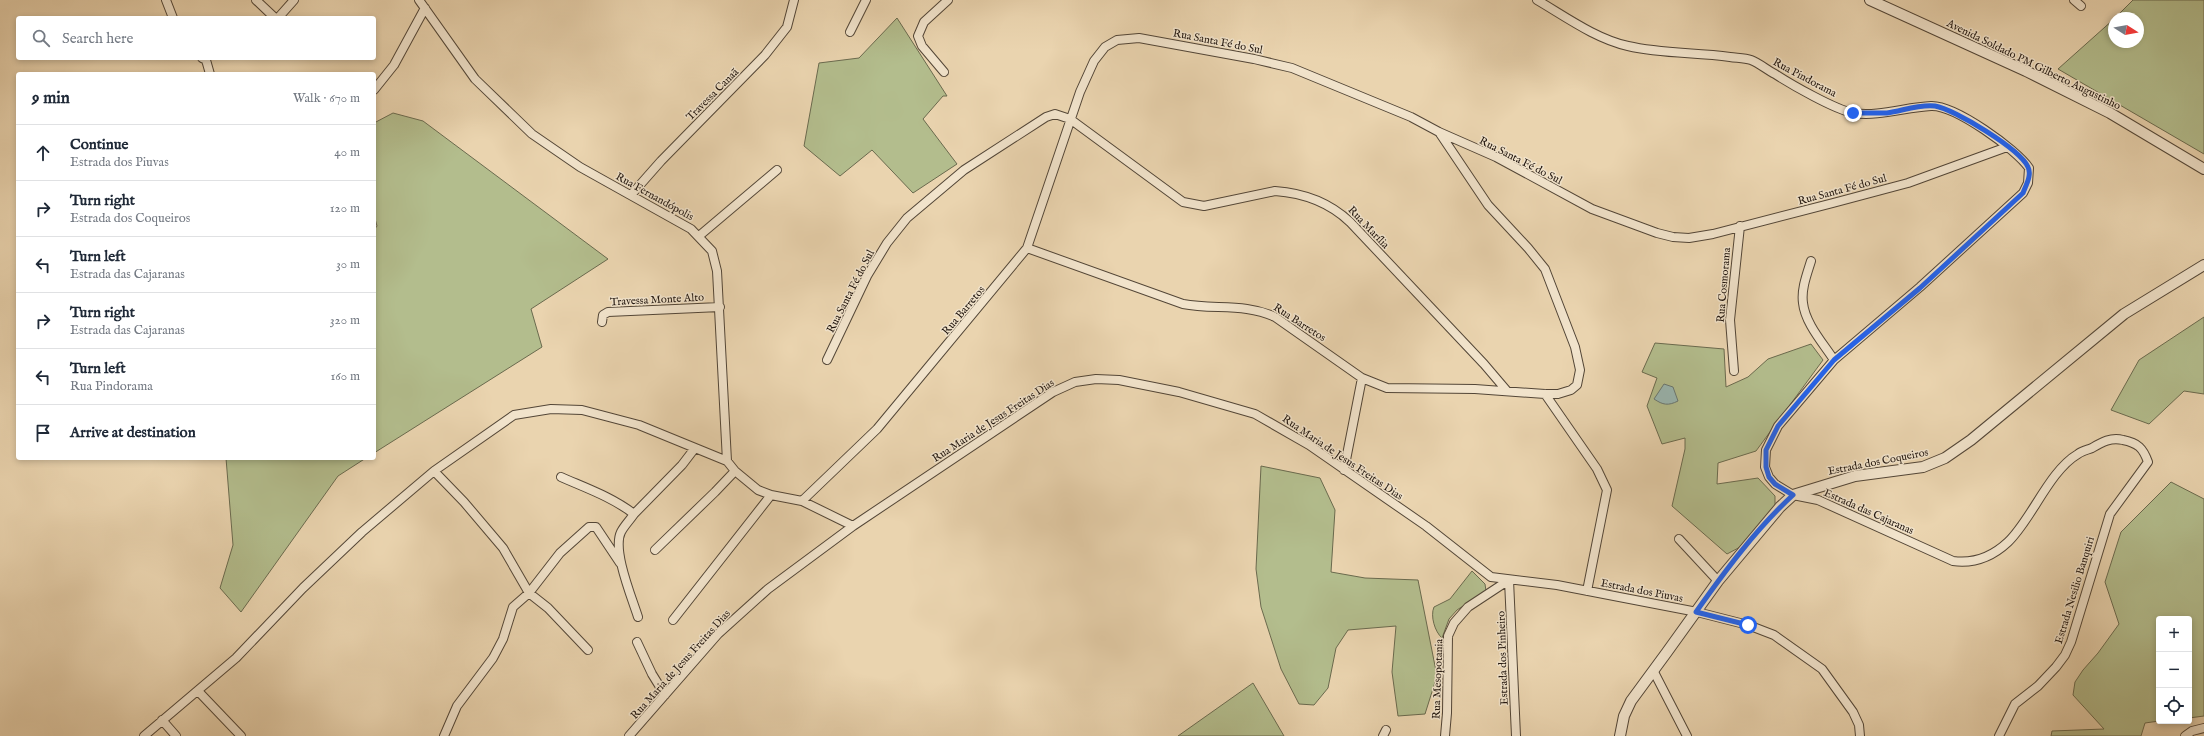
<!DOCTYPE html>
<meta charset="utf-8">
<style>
:root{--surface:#fff;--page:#f6f6f7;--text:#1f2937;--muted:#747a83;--line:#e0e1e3}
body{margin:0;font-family:"IM FELL English",serif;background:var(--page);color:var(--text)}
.controls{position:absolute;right:12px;bottom:12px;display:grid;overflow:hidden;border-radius:4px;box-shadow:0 2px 6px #0003}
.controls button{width:36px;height:36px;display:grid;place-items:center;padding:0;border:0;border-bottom:1px solid var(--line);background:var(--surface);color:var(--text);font:20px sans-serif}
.compass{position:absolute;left:2108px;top:12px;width:36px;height:36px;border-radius:50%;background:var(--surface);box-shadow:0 2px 6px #0003;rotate:101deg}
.stop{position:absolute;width:12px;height:12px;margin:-9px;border:3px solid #2563eb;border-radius:50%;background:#fff}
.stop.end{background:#2563eb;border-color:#fff;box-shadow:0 1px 4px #0008}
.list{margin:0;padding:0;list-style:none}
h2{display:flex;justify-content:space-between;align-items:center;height:52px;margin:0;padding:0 16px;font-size:17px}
h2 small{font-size:13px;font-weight:400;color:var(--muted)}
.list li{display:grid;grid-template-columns:26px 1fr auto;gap:12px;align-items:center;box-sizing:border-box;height:56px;padding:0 16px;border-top:1px solid var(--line)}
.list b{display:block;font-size:15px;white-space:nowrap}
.list p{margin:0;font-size:13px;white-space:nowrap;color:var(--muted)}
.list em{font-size:13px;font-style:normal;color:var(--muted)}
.icon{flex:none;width:22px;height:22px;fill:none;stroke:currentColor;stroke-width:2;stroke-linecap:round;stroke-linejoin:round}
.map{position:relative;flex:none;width:2204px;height:736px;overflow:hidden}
.search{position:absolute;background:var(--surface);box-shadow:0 2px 6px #0003;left:16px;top:16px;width:360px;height:44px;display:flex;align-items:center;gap:10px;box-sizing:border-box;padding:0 14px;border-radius:4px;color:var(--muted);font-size:15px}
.panel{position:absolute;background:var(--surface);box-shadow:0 2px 6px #0003;left:16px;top:72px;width:360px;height:388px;border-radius:4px}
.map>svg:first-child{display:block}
</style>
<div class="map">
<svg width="2204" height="736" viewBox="0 0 2204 736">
<rect width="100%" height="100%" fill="#ead4af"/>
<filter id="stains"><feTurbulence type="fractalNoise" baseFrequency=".005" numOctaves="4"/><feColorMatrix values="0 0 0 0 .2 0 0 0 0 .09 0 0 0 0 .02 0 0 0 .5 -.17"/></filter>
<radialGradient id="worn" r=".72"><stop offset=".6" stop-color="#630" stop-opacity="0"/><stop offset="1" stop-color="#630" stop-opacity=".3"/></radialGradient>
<!-- green -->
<path fill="#b3bd8d" stroke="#6a6a4e" d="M2133,0H2204V154L2058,69L2114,19V42H2138V18H2115Z
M897,18L947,96H943L923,119L957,164L913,193L872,150L840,176L804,146L819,63L859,58Z
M393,113L423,121L608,259L531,309L542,347L374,453V230L377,226L374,215V123Z
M2204,317V394L2184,391L2149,424L2111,410L2139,360Z
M1655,343L1724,349L1726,387L1748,377L1768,359L1811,344L1823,360L1756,451L1718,463L1717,484L1758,478L1775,496V506L1744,545L1727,554L1672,506L1685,449V438L1662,444L1647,406L1657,378L1642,372Z
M226,458H366L338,476L241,612L220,588L233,545Z
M1261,466L1320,478L1335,510L1331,572L1365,578L1418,580L1437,676L1425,714L1398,716L1392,672L1396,626L1348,630L1336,648L1328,688L1314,705L1299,704L1281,669L1261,607L1256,569Z
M2171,482L2204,499V716L2189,718V619H2159V721L2145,723L2141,736H2051L2052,731L2104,729L2073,695L2075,682L2083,670L2098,653L2119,624L2105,582L2121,532Z
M1472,571L1485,584L1486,591L1457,610L1449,619L1442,638C1435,632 1430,616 1434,607L1450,599Z
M1253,683L1284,736H1178Z"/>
<!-- water -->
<path fill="#99b7b2" stroke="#697771" d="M1664,384L1673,387L1678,401C1668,406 1663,405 1654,399Z"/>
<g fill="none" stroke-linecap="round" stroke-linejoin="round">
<defs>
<path id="minor" d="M166,0L173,18
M256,0L275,18
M419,0L475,79L532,134L580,167L691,229L712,251L717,271L727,461L735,471L758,490L771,495L802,501L853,526
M1537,0C1566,17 1596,39 1628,46C1662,54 1697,52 1730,57C1737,58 1745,58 1751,60C1759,63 1767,70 1775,74C1792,85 1834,109 1853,113C1879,117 1906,107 1931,106C1955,105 2016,149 2029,168L2028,183L2023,193L1920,287L1834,360L1778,426L1766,450L1765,467L1769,477L1775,484L1793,495L1818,500L1953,561C1975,564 1992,557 2008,542C2032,519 2049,471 2078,454C2082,451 2087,450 2092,448C2102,442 2111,437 2123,440C2138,443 2143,448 2148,462L2110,514L2071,642L2065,655L2056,667L2038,686L2015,704L1999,736
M2074,0L2081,6
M278,18L294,0
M850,32L866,0
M202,58L206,60L210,74
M944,72L922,46L918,36L924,22L948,0
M374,90L394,65L425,8
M631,195L661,161L765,55L787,27L794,0
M699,236L777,170
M1027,248L1183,304C1214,310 1245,303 1275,317L1362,378L1387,388L1475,389L1545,394H1558L1571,390L1577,385L1580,370L1575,347L1545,269L1528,248L1488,205L1439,132
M1811,261C1807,274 1801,289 1803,303C1805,323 1823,343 1834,360
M602,322L603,315L608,312L720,307
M827,360L867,276L887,243L907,218L964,170L1046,117L1055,114L1070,119L1183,202L1204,206L1275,191C1303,193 1330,203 1350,222L1484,364L1507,391
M1734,371L1730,320L1740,226
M1545,394L1597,469L1607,490L1587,591
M1344,470L1362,378
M434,471L464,502L503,548L529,593L548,608L588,650
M561,477C586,488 612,497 634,514C630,520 624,526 621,532C612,550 632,598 638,617
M802,501L877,429L1027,248L1080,92L1094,61L1105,47L1117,40L1139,38L1254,59L1292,68L1411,117L1439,132L1496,157L1592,209L1657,233L1673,237L1689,238L1713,234L1833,203L1908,183L2007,147
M634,514L682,465L695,448
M1679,539L1718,581
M655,550L715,492L735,471
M1509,580L1516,736
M673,620L771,495
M637,642L652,674L665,695
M1654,672L1687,736
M198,691L241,736
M162,720L176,736
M144,736L236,658L303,588L362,532L434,471L514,415L551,409L582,410L639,425L727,461
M444,736L457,706L493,658L503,639L513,607L529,593L560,553L589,527H596L620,563
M629,736L718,634L768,589L853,526L1053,392L1075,382L1096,379L1119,380L1179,392L1255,414L1309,445L1426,526L1491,577L1557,585L1697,612L1748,625L1774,635L1822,669L1853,712L1859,725L1860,736
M1383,736L1386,730
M1445,736L1447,713L1448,636L1454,623L1468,607L1509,580
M2185,736L2192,731L2204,728"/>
<path id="tertiary" d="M1870,0L2026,71L2110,113L2204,169
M1620,736L1624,716L1631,701L1667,652L1718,581L1780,507L1793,495L1855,476L1923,467L1945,458L1971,440L2124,314L2204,265"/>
</defs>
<!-- minor casing -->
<use href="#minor" stroke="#534637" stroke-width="10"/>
<!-- tertiary casing -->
<use href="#tertiary" stroke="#534637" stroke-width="12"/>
<!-- minor -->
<use href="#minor" stroke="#f1e3cb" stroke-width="8"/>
<!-- tertiary -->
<use href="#tertiary" stroke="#f1e3cb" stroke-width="10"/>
</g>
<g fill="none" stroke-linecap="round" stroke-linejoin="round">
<!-- route -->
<path stroke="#2563eb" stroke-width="5" d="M1748,625L1696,612C1725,571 1756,529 1793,495L1775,484L1769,477L1766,467V450L1778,426L1834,360L1920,288L2023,193C2026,185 2032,175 2028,167C2020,149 1954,109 1935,106C1919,104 1902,111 1887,113C1875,113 1864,113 1853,113"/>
</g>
<g text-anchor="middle" stroke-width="3" stroke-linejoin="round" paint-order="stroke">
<!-- street labels -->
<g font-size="11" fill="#21160f" stroke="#f1e3cb">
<text transform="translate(1218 41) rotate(11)" y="4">Rua Santa Fé do Sul</text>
<text transform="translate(2034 64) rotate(26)" y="4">Avenida Soldado PM Gilberto Augustinho</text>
<text transform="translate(1805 77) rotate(28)" y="4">Rua Pindorama</text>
<text transform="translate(712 94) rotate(-45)" y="4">Travessa Canaã</text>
<text transform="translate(1521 160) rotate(27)" y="4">Rua Santa Fé do Sul</text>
<text transform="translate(1842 189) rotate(-15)" y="4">Rua Santa Fé do Sul</text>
<text transform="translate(655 196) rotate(29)" y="4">Rua Fernandópolis</text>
<text transform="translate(1369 227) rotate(46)" y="4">Rua Marília</text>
<text transform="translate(1723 285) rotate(-85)" y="4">Rua Cosmorama</text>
<text transform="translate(850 291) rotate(-63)" y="4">Rua Santa Fé do Sul</text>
<text transform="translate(657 299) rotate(-3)" y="4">Travessa Monte Alto</text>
<text transform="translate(963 310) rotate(-50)" y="4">Rua Barretos</text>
<text transform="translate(1300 322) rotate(33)" y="4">Rua Barretos</text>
<text transform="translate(993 420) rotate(-33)" y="4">Rua Maria de Jesus Freitas Dias</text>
<text transform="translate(1343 457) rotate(34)" y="4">Rua Maria de Jesus Freitas Dias</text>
<text transform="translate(1878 461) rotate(-11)" y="4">Estrada dos Coqueiros</text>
<text transform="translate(1869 511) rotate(24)" y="4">Estrada das Cajaranas</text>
<text transform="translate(1642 590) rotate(11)" y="4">Estrada dos Piuvas</text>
<text transform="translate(2074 590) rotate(-73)" y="4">Estrada Nesilio Banquiri</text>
<text transform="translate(1502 658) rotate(-92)" y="4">Estrada dos Pinheiro</text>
<text transform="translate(680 664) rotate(-48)" y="4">Rua Maria de Jesus Freitas Dias</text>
<text transform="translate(1437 679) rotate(-88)" y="4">Rua Mesopotania</text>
</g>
</g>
<rect width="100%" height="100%" filter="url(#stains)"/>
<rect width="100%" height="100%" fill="url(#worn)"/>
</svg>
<div class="controls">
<button>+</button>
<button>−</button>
<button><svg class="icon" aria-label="locate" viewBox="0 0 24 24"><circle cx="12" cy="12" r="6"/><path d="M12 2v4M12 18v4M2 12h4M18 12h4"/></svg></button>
</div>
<svg class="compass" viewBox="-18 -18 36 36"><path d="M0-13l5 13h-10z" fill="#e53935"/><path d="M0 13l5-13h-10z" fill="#747a83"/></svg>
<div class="stop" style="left:1748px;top:625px"></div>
<div class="stop end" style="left:1853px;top:113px"></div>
<div class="search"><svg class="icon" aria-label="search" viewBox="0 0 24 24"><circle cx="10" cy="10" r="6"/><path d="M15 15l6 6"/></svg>Search here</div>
<section class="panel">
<h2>9 min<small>Walk · 670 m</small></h2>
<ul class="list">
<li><svg class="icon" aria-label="ahead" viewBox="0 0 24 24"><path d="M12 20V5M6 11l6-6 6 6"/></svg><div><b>Continue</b><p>Estrada dos Piuvas</p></div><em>40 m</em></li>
<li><svg class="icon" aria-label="right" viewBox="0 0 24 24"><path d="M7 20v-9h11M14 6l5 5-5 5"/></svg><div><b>Turn right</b><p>Estrada dos Coqueiros</p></div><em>120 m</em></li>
<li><svg class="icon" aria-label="left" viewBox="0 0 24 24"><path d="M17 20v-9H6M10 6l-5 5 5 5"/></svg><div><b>Turn left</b><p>Estrada das Cajaranas</p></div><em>30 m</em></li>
<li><svg class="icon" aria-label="right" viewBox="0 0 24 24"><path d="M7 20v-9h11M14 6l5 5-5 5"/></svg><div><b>Turn right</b><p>Estrada das Cajaranas</p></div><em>320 m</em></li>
<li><svg class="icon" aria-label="left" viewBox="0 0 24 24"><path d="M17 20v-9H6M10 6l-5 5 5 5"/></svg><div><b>Turn left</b><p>Rua Pindorama</p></div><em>160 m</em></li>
<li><svg class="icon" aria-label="arrive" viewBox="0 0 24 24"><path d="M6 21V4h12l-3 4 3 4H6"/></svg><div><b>Arrive at destination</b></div></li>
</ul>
</section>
</div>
